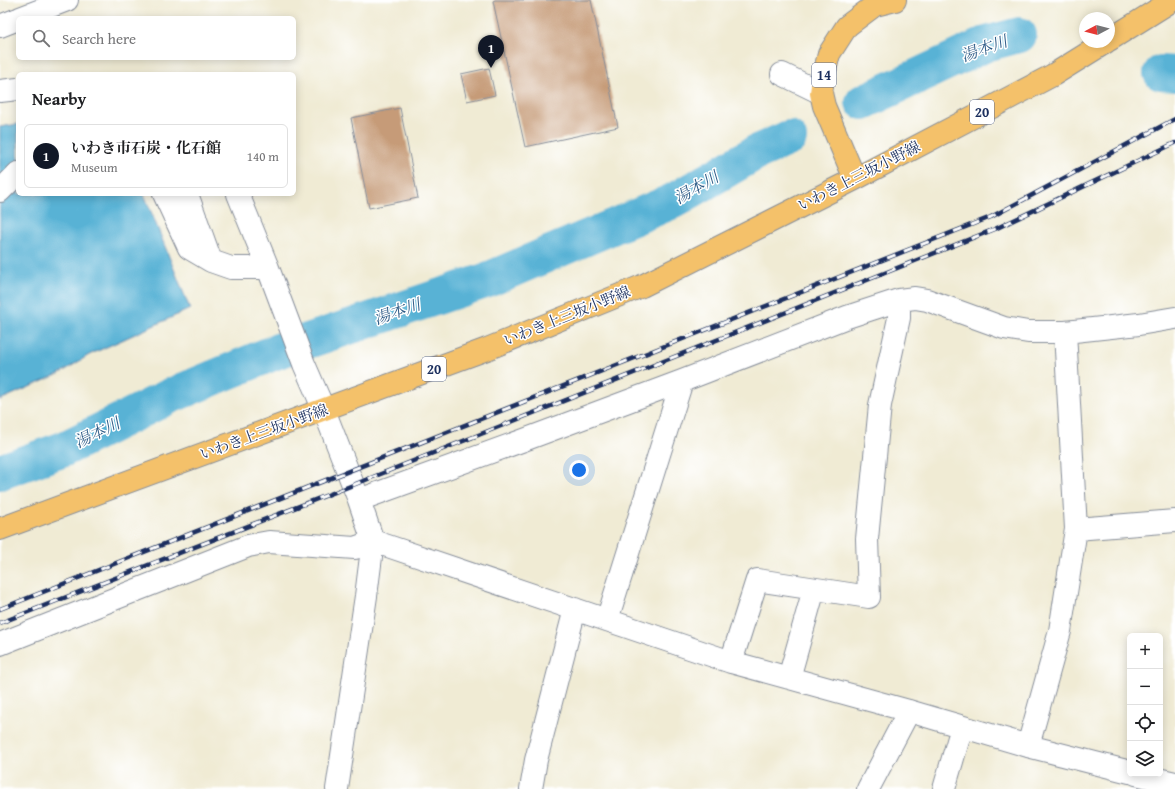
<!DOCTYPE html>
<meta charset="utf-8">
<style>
:root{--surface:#fff;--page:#f6f6f6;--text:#202124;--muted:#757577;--line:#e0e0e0;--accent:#111827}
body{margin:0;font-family:"Gentium Book Plus","Noto Serif JP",serif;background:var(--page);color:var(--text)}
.controls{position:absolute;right:12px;bottom:12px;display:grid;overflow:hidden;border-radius:6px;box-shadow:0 2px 10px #0003}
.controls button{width:36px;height:36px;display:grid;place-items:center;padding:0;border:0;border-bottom:1px solid var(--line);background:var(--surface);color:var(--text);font:20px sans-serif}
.compass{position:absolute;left:1079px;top:12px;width:36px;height:36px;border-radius:50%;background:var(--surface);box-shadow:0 2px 10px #0003;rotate:263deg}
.you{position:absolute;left:579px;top:470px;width:14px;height:14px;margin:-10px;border:3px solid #fff;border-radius:50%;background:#1a73e8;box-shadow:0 0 0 6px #1a73e833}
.badge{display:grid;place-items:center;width:26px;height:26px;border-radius:50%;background:var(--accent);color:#fff;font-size:13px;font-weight:700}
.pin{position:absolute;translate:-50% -33px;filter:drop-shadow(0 1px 2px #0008)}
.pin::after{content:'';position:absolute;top:21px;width:14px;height:12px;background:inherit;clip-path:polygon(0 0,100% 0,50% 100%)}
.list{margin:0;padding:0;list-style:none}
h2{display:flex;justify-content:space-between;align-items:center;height:52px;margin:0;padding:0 16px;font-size:17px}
h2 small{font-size:13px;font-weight:400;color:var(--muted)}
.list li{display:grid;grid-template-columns:26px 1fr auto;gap:12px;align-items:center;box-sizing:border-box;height:64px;margin:0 8px 8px;padding:0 8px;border:1px solid var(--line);border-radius:6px}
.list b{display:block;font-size:15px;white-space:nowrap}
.list p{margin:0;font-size:13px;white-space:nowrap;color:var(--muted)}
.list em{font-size:13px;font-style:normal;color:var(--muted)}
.icon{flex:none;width:22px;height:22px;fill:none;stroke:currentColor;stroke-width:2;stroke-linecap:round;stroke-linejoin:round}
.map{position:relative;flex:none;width:1175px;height:789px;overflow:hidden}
.search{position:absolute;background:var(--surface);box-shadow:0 2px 10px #0003;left:16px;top:16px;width:280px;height:44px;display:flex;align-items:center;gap:10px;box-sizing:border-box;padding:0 14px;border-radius:6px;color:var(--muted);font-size:15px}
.panel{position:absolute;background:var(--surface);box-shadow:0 2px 10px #0003;left:16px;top:72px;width:280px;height:124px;border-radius:6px}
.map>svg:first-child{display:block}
</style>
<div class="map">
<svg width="1175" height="789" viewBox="0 0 1175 789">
<rect width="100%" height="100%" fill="#fff"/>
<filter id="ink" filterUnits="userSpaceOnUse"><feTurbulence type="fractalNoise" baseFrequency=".025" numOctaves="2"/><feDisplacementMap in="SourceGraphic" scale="8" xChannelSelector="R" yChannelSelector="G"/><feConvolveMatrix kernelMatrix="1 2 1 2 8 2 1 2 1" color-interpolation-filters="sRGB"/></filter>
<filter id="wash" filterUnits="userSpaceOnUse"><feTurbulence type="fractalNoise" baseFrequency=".012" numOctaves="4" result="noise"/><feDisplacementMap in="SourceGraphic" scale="16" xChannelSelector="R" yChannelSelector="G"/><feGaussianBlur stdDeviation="0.9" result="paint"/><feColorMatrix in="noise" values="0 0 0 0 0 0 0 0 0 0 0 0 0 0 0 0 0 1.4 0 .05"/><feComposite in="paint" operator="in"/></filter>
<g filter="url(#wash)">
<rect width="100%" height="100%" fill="#f0ebd4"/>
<!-- water -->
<path fill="#58b2d5" stroke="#3a709a" d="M18,124V194H144L190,309L89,355L59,374L0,400V127Z"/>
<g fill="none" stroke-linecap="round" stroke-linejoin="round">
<!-- stream -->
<path stroke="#58b2d5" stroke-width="6" d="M201,368L209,380"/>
<!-- river -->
<path stroke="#58b2d5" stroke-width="36" d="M1161,73L1175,74
M863,102L986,44L1019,35
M0,472L64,449L170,396L278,351L485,281L673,201L757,152L789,138"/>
</g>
<g id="blocks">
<!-- building -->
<path fill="#c69b78" d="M495,0H591L618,127L525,147L493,1Z
M489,68L495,95L467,101L461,74Z
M400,108L418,198L369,208L351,118Z"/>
</g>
</g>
<g filter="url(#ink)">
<use href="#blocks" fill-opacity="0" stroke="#868d99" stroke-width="1"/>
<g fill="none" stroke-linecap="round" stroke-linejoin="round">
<defs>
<path id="minor" d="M20,18L67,0
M0,26L18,19
M782,74L821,93
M0,91L18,89
M0,191L18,173
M164,194L189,248L211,261
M187,194L211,261L231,268H268
M238,194L268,268L304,364L324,410L359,500L373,541L731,662L909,711L1028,746L1130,772
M1065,332L1076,529
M359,500L524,440L682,381L847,317L899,300L915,298L927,300L1004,328L1028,332H1065L1139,324L1175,318
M607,620L682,381
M0,644L248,546L269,542L355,548L373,541L366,596L337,789
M731,662L757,580L869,597L867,539L880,405L899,318V300
M789,678L814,589
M1028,746L1060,631L1076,529L1175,521
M1136,774L1175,783
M531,789L536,760L575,609
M868,789L909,711
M944,789L962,727"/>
<path id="major" d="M1109,40L1173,0
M855,179L824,106L821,93L824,74L829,54L847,26L875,5L895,0
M0,529L487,349L642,286L855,179L1053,75L1106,42"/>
</defs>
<!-- minor casing -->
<use href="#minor" stroke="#868d99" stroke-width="24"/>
<!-- major casing -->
<use href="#major" stroke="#868d99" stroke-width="24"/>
<!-- minor -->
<use href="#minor" stroke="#fff" stroke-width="22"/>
<!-- major -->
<use href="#major" stroke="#f4c16a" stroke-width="22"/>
<defs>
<path id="rail" d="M0,609L991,217L1175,119
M0,623L353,485L995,229L1175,143"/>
</defs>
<!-- rail casing -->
<use href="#rail" stroke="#1b2f5e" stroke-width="4.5"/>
<!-- rail -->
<use href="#rail" stroke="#fff" stroke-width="3" stroke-dasharray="9" stroke-linecap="butt"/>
</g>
</g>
<g text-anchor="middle" stroke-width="3" stroke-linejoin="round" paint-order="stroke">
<!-- shield labels -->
<g fill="#fff" stroke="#5f6d8e" stroke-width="1">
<rect x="812" y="63" width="24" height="24" rx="3"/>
<rect x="970" y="100" width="24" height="24" rx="3"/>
<rect x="422" y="357" width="24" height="24" rx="3"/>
</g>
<g font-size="14" font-weight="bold" fill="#1b2f5e">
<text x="824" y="80">14</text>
<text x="982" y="117">20</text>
<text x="434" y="374">20</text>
</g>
<!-- street labels -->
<g font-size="15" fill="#1b2f5e" stroke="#fff">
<text transform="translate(859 176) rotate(-27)" y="5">いわき上三坂小野線</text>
<text transform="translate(567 316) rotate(-22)" y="5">いわき上三坂小野線</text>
<text transform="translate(264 432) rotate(-20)" y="5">いわき上三坂小野線</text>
</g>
<!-- water labels -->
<g font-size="16" font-style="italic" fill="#305d88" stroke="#fff">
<text transform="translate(984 48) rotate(-20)" y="6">湯本川</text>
<text transform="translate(696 187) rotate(-30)" y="6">湯本川</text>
<text transform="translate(397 311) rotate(-19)" y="6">湯本川</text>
<text transform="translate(97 432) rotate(-26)" y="6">湯本川</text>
</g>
</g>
</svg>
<div class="controls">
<button>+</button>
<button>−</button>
<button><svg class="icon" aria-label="locate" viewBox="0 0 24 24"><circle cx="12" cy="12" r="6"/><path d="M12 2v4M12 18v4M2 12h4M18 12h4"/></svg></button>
<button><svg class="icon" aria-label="layers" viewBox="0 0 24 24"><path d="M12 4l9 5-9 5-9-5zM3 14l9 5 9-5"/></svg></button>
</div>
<svg class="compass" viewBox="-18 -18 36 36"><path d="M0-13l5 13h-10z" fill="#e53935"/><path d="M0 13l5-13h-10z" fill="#757577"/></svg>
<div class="you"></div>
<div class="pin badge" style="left:491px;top:68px">1</div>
<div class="search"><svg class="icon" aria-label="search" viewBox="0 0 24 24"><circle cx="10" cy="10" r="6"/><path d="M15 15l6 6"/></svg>Search here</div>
<section class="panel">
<h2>Nearby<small></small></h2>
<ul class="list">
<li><span class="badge">1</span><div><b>いわき市石炭・化石館</b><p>Museum</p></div><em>140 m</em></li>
</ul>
</section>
</div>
